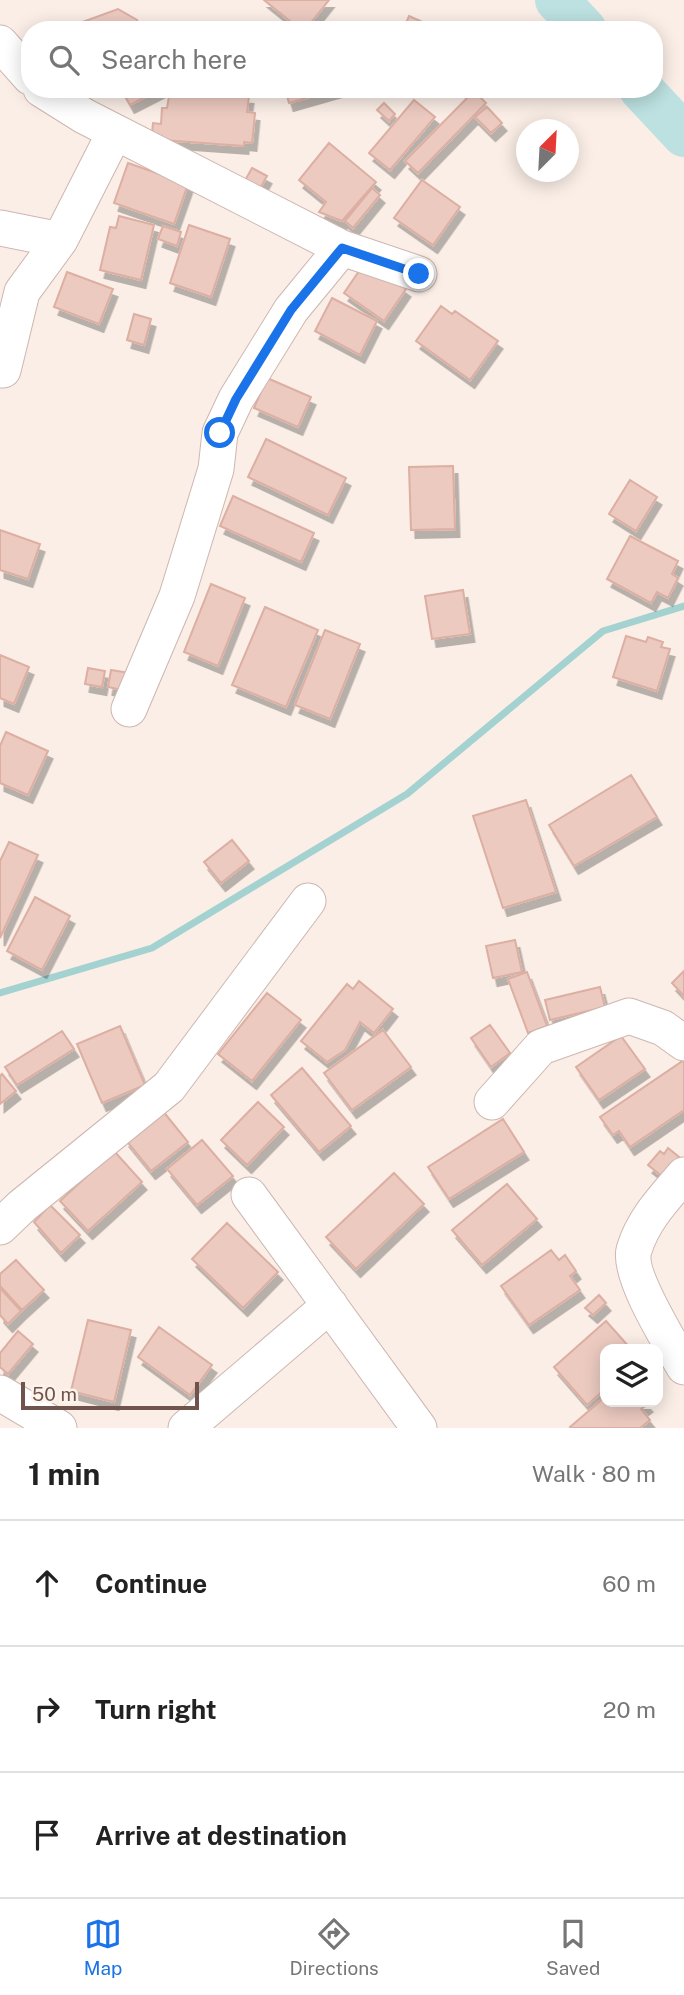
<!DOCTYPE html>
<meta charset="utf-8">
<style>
:root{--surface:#fff;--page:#f6f6f6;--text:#222;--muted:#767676;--line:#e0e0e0;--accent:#1a73e8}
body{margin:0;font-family:"Public Sans",sans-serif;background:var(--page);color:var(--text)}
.controls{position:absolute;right:21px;bottom:21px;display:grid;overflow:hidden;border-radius:14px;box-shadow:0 4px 18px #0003}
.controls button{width:63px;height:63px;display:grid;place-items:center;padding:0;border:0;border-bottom:2px solid var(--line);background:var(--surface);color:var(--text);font:35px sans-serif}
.compass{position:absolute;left:516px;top:119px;width:63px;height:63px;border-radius:50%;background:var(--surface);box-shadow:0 4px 18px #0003;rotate:24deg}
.scale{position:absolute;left:21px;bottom:18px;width:178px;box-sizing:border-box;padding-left:7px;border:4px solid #70534d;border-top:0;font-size:19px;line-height:24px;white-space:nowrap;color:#70534d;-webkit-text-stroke:5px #fdf3eb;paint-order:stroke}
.stop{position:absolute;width:21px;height:21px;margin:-16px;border:5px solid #1a73e8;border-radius:50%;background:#fff}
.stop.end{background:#1a73e8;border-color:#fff;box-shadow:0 2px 7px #0008}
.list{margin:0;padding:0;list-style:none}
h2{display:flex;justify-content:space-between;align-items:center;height:91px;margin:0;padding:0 28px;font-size:30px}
h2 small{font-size:23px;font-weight:400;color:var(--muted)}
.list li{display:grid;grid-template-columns:46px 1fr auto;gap:21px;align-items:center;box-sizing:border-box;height:126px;padding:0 28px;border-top:2px solid var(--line)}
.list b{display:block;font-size:26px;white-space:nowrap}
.list em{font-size:23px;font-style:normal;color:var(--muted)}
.icon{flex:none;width:38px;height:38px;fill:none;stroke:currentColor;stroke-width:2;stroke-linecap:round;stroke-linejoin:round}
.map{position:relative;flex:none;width:684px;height:1428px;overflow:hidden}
.search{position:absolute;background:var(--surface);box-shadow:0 4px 18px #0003;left:21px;right:21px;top:21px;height:77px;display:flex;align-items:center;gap:18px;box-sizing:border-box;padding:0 24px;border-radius:28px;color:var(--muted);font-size:26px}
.sheet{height:469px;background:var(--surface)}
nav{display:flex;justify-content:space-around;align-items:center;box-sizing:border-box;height:98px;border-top:2px solid var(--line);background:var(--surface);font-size:19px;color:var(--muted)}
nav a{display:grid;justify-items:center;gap:4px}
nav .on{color:var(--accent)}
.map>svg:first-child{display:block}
</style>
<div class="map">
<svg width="684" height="1428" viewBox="0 0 684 1428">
<defs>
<filter id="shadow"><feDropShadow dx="4.5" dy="8" stdDeviation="0" flood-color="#0004"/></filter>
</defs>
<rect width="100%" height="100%" fill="#faeee6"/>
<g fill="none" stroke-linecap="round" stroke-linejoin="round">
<!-- stream -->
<path stroke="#a3d2d1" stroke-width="7" d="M0,993L152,948L407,794L603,631L684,606"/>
<!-- river -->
<path stroke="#bce1e0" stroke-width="44" d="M557,0L585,30
M641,89L684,135"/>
</g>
<!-- building -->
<path fill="#eccac0" stroke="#ddaea2" stroke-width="2" filter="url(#shadow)" d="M264,0H329L305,30H301Z
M118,9L137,20L141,30H66V28Z
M409,16L436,28L435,30H403Z
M121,89H161L130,105Z
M285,89H338L289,103Z
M178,90L249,96L247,112L255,113L252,143L244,142V146L162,140L152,134L153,123L161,124L162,108H167L169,96L178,97Z
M474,91L486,103L418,173L405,161Z
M414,100L435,117L390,170L369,153Z
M384,103L395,114L389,121L377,110Z
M487,107L502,123L491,133L475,117Z
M329,143L376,182L342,221L319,212L326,202L299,180Z
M128,163L188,184L174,224L114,203Z
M252,168L267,176L258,192L243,184Z
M422,180L460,207L433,245L394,218Z
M372,188L380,195L353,228L345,221Z
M119,216L154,225L141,280L100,270L110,227L116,228Z
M189,225L230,239L211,297L170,283Z
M163,226L181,232L177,246L158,239Z
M366,261L406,289L384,321L344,293Z
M67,272L113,289L99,324L54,307Z
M332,298L377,321L360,355L315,331Z
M441,306L452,314L455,311L498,341L470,380L416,341Z
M134,314L151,319L144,345L127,340Z
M267,378L311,397L298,427L254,408Z
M266,439L346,478L328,515L248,477Z
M453,466L455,529L411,530L409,467Z
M630,480L657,497L636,531L609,514Z
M233,496L314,533L301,562L220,526Z
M0,530L40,544L28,579L0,570Z
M630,536L678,561L672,574L678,578L668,598L657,592L651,603L607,579Z
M211,584L245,598L218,666L184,652Z
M463,590L470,634L432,639L425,596Z
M265,607L318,630L286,707L232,685Z
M325,630L360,644L330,719L295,705Z
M626,636L646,642L648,637L663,642L661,647L670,649L657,691L613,677Z
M0,655L29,667L14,704L0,698Z
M88,668L105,671L102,687L85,684Z
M111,670L130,673L127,691L108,687Z
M6,732L48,751L28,795L0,783V746Z
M631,775L657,817L574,866L549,825Z
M526,800L556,892L503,908L473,816Z
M232,840L249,861L221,883L204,862Z
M9,842L38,855L0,938V861Z
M35,897L70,916L42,970L7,951Z
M515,940L522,972L493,978L486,946Z
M684,971V996L672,983Z
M527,972L547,1026L528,1033L508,979Z
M359,981L393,1009L374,1033L360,1022L345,1050L327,1062L301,1041L347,984L353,989Z
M600,987L605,1007L550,1020L545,1000Z
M267,993L301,1020L252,1081L218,1054Z
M490,1025L510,1053L491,1067L471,1038Z
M120,1026L145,1085L102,1103L77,1044Z
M383,1030L411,1067L352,1110L324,1073Z
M62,1031L74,1049L17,1085L5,1067Z
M621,1036L645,1069L599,1100L576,1067Z
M684,1060V1110L630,1147L619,1131L613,1135L600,1117Z
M302,1068L351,1126L319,1152L271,1095Z
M2,1074L16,1091L0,1104V1076Z
M258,1102L284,1127L247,1165L221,1140Z
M162,1110L188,1142L151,1171L125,1139Z
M503,1119L524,1152L449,1199L428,1167Z
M202,1140L233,1176L197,1205L167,1169Z
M668,1148L679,1157L663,1177L648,1165L660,1151L664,1154Z
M114,1151L142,1182L88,1231L60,1201Z
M394,1173L424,1204L356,1269L326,1237Z
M507,1184L537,1219L482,1265L452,1230Z
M50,1205L80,1235L61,1253L34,1222Z
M227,1223L278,1272L243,1308L192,1259Z
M551,1250L559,1260L565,1255L576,1271L570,1276L580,1290L529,1325L501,1286Z
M16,1260L44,1290L22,1310L0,1286V1274Z
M0,1288L21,1311L8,1324L0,1315Z
M599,1295L606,1303L593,1315L585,1308Z
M88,1320L131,1330L114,1402L71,1391Z
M606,1321L631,1349H605V1389L587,1405L554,1367Z
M159,1327L212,1365L190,1395L138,1357Z
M18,1331L33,1344L8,1374L0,1367V1353Z
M605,1397V1402H646L648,1404L641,1409L650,1420L640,1428H571L570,1427Z"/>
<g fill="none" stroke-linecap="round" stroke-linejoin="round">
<defs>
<path id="minor" d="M0,43L30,77
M41,89L84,116L342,248L419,274
M0,228L60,240
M0,370H3L22,292L60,240L115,132
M129,709L177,596L216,469L220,433L236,399L291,310L342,248
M492,1102L541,1047L629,1016L663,1028L684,1043
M684,1175C664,1198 643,1220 634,1250C627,1274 671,1344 684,1367
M249,1195L419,1428
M0,1227L22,1206L169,1087L308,901
M0,1393L59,1428
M186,1428L330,1305"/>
</defs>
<!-- minor casing -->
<use href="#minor" stroke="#cdb7b0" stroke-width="37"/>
<!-- minor -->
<use href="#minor" stroke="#fff" stroke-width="35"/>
</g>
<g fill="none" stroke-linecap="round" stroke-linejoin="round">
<!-- route -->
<path stroke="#1a73e8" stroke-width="9" d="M220,433L236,399L291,310L342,248L419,274"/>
</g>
</svg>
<div class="controls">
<button><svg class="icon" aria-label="layers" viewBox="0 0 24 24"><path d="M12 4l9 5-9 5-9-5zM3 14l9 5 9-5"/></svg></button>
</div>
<svg class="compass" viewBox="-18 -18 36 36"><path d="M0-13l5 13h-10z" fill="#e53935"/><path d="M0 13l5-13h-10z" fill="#767676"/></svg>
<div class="scale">50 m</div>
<div class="stop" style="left:220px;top:433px"></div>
<div class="stop end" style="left:419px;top:274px"></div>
<div class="search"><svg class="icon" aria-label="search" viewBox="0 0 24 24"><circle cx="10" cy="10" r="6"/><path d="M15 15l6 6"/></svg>Search here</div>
</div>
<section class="sheet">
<h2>1 min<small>Walk · 80 m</small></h2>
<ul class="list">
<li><svg class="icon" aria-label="ahead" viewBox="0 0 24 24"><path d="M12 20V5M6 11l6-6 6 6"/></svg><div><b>Continue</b></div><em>60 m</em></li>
<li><svg class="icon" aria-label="right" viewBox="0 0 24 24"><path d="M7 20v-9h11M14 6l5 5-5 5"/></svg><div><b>Turn right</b></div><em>20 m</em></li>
<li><svg class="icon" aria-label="arrive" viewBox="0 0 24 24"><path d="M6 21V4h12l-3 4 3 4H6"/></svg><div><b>Arrive at destination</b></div></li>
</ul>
</section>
<nav>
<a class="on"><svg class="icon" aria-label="map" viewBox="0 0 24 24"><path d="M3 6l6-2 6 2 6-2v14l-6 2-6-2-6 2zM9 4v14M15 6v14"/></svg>Map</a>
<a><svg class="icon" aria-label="directions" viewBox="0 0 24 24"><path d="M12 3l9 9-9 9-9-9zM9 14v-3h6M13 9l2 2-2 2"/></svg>Directions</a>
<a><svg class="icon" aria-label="saved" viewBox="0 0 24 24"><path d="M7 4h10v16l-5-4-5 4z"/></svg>Saved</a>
</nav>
